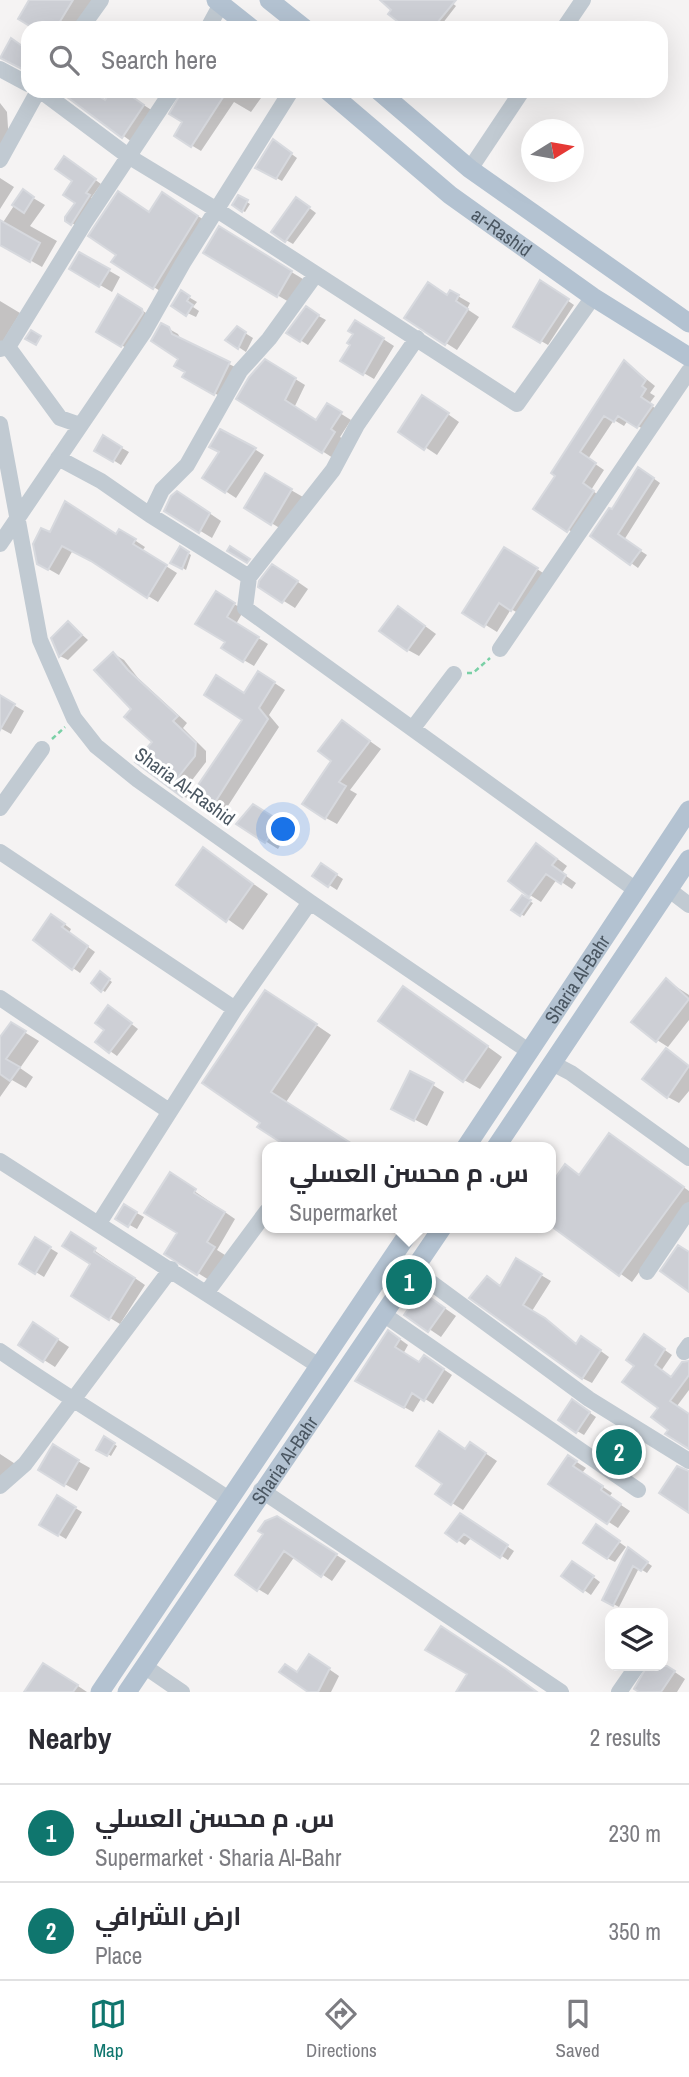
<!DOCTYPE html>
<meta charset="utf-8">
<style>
:root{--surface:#fff;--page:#f7f7f7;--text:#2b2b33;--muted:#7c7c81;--line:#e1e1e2;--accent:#0f766e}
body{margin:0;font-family:"Archivo Narrow",Cairo,sans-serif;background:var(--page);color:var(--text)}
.controls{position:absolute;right:21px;bottom:21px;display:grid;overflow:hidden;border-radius:14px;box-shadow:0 7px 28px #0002}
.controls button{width:63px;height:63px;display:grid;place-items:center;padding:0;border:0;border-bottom:2px solid var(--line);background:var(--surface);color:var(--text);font:35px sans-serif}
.compass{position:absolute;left:521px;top:119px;width:63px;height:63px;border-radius:50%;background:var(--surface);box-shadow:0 7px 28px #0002;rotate:79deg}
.you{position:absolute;left:284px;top:830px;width:24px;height:24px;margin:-18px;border:5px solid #fff;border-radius:50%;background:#1a73e8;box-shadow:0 0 0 10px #1a73e833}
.badge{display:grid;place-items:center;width:46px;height:46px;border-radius:50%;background:var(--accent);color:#fff;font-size:23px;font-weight:700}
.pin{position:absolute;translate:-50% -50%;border:4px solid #fff;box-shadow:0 2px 7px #0006}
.popup{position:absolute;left:262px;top:1142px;width:294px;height:91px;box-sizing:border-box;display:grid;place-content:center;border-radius:14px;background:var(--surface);filter:drop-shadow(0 2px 5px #0005);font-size:23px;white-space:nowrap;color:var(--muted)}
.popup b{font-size:26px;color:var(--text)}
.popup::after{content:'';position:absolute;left:50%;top:100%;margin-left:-14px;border:14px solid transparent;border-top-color:var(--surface)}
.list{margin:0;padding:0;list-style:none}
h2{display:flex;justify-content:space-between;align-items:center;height:91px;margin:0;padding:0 28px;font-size:30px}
h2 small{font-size:23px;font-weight:400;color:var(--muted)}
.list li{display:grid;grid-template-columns:46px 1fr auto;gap:21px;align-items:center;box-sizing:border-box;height:98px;padding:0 28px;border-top:2px solid var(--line)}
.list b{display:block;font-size:26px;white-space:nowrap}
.list p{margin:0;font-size:23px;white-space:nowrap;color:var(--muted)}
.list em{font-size:23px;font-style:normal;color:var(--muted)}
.icon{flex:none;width:38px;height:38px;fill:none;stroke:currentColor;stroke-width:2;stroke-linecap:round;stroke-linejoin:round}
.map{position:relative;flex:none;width:689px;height:1692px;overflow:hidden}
.search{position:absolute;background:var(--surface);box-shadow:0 7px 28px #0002;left:21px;right:21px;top:21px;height:77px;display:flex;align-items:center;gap:18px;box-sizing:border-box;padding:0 24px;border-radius:21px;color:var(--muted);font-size:26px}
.sheet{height:287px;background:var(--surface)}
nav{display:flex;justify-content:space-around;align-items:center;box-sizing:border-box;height:98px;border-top:2px solid var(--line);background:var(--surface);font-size:19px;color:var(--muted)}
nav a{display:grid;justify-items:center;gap:4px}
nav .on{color:var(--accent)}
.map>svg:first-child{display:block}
</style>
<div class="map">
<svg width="689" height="1692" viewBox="0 0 689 1692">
<rect width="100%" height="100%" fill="#f5f3f3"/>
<!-- shadow -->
<path fill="#0003" d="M31,0H95L76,28H36Z
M383,0H448L456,6L439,28H408Z
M12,40L28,50V71L1,56Z
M61,91H86L105,102L113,91H122L153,111L132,142Z
M183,91H266L251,112L234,102L201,151L176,136L185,121Z
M0,103L7,112L9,143L0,152Z
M274,141L297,158L282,181L258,168Z
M71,162L101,184L91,198L95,200L78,227L66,219L77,202Z
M0,178L14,187L0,209Z
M23,192L45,205L30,226L57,241L42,267L0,243V227Z
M239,197L250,204L245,212L235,207Z
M174,201L209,223L165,294L113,262L150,214Z
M304,204L316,213L293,244L286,240Z
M220,229L303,279L289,302L205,253Z
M80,254L120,277L112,292L71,268Z
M548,287L574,305L548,345L515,326Z
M451,292L470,303L467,309L479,317L457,350L446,343Z
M182,293L197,302L193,307L199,311L196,317L181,310Z
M119,297L153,317L133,352L98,331Z
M0,301L20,313L0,346Z
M306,309L326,320L308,345L289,333Z
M162,325L178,334L181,340L239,369L225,399L184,376L187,372Z
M237,328L253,338L246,352L228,340Z
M366,328L394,346L374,379L343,361Z
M266,361L305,385L294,408L317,422L327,405L351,420L340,437L345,440L333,458L239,398Z
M625,362L655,386L650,393L655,396L649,404L661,412L648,432L628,420L624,426L614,420L588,459L604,470L591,490L602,497L577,535L535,509Z
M435,405L459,422L437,455L401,431Z
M104,438L129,452L121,465L97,450Z
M240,440L264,455L236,498L204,477Z
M646,473L660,483L624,540L647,555L638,568L592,535Z
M265,475L303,497L283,530L246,508Z
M190,500L221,521L212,538L166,510Z
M50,535L130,537L145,547L142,551L177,573L158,602L73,550L59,575L38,563Z
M180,548L191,555L186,570L173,562Z
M516,556L548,576L523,616L511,609L497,632L465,612Z
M285,573L308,589L295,608L260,586Z
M216,593L244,610L236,624L268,644L254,666L223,648L227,641Z
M410,615L436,634L419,656L408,650Z
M69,623L88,640L68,660L60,656L53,639Z
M114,654L124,660L138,678L187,723L183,728L206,751V762L186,788L195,794L244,720L245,695L270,680L285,690L269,715L279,727L224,812L198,796L194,802L183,796L138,762L154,742L134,709Z
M0,697L24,711L11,734L0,728Z
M343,722L381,749L350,790L357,794L337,824L326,818L333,760Z
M265,813L290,829L278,849L238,824Z
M203,849L268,894L243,930L178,884Z
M547,851L567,866L562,873L576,883L572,889L557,879L541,902L530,895Z
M322,865L343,879L337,890L315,876Z
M522,897L533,903L524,916L514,910Z
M59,920L71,929L69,933L95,952L80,973L73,968Z
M100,973L112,982L105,992L93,983Z
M666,980L689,995V1020L668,1047L657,1040Z
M419,997L502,1057L480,1089L464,1080Z
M281,1001L331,1035L286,1102L355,1147H291L259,1127Z
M116,1012L138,1029L117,1056L110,1051Z
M11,1024L39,1041L20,1068L33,1077L26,1088L12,1080L0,1097V1040Z
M666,1050L689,1066V1091L679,1103L668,1097Z
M433,1085L444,1092L427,1126L393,1108Z
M621,1142L689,1191V1203L632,1282L551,1224V1187L565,1167L581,1176Z
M171,1175L235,1219L217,1250L225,1255L209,1280L166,1253L179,1233Z
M124,1206L144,1217L137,1229L117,1218Z
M72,1235L145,1285L120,1324L110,1318L93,1264Z
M35,1239L58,1253L44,1277L21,1263Z
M517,1261L551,1281L532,1311L578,1345L591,1344L609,1357L592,1383L582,1378L501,1287Z
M433,1300L456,1316L441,1337L407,1314Z
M45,1331L69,1347L55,1367L44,1360Z
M397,1337L408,1345L403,1354L420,1364L433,1362L452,1375L433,1404L422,1397L413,1412L358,1381Z
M652,1341L672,1355L661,1371L672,1378L689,1361V1390L677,1406L689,1415V1445L671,1430L661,1408L624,1382Z
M580,1406L596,1417L584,1435L577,1431Z
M105,1439L117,1446L111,1456L99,1449Z
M622,1440L644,1455L633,1471L604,1452Z
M53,1447L90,1468L77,1491L40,1470Z
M466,1451H482L497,1461L463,1510L452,1503Z
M0,1454L20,1467L0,1483Z
M569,1457L586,1468L582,1473L612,1493L609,1497L630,1511L618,1528L550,1484Z
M57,1497L82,1512L66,1539L41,1524Z
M468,1520L514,1551L508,1560L472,1537L465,1545L447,1533Z
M287,1524L346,1561L332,1581L295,1556L268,1595L258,1589Z
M604,1531L626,1547L615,1562L607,1558Z
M634,1553L652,1566L647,1573L639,1568L619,1607L604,1599Z
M580,1567L600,1582L591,1595L584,1590Z
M320,1663L339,1676L331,1692H311L298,1673Z
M663,1664L685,1679L677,1692H642L636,1688L648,1666Z
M60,1674L87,1692H26Z"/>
<!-- building -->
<path fill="#cdcfd5" stroke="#d7d9de" stroke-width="2" d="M29,0H73L56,28H33L18,19Z
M380,0H456L433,28H406L388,14L391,10Z
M11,38L25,48L28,72L0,58Z
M59,91H91L105,100L111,91H124L144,105L122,138Z
M182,91H227L191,147L174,136L182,122L169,114Z
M273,139L292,153L276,179L255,168Z
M64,156L96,179L86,193L90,195L71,225L65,221V217L75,203L63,195L72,181L55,169Z
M23,189L34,197L24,213L12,205Z
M118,191L149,212L162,192L198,216L153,289L111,262L116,255L88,236Z
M238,195L248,200L242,212L232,205Z
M296,197L310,207L285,242L271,232Z
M0,220L40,243L30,262L0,245Z
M219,226L292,271L277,297L203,253Z
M79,252L110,269L99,287L69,269Z
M540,280L569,299L540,343L513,327Z
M428,282L447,295L450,290L459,295L456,301L468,309L445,345L404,318Z
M181,290L190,296L187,301L193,305L186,316L171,306Z
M118,294L142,309L143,313L121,347L96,332Z
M306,306L319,315L300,342L286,333Z
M355,320L384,338L363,375L340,361L350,345L347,343L353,334L348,331Z
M161,323L169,327L172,334L230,362L214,395L182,377L185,372L174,366L178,359L151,341Z
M237,326L246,332L238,349L225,340Z
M31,330L41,336L36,345L25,339Z
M265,359L296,378L285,400L316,420L327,403L342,412L331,429L335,432L322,453L236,399L249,377Z
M624,360L646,380L642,386L646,389L641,397L653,405L637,428L618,416L614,422L604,416L580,452L596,463L583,483L594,491L567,532L533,509L555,476L551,473Z
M422,395L449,413L424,450L398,432Z
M220,429L256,448L225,493L202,478L219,452L209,447Z
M103,435L122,447L113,462L94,451Z
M638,467L654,478L618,534L641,550L630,565L590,536L609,508L612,509Z
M265,473L292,489L271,525L244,508Z
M177,491L210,513L199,533L164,511L171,496Z
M65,501L116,534L119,529L136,539L133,544L167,565L147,598L91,561L62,546L48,570L37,564L33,544L41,528L50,532Z
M180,546L189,552L182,569L170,563Z
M230,546L250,559L247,563L227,551Z
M504,547L538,568L511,611L499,603L484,627L462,613Z
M272,564L298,581L282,603L258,587L259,581Z
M216,591L235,603L227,617L259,637L243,662L221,648L225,642L195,624Z
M398,606L425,626L407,651L379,631Z
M68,621L82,635L59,657L51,638Z
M113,652L128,670L178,716L173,721L196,743L195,756L176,780L188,788L182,797L135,762L152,742L124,717L131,709L94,670Z
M258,671L275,682L259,708L268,719L212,807L192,794L242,720L204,695L216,675L244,693Z
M0,695L15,704L0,730Z
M342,720L370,741L339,782L346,786L325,819L302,804L331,761L318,751Z
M253,804L280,821L265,843L236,824Z
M536,843L557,859L552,865L566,875L561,884L546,874L529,897L508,881Z
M203,847L253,884L226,922L176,885Z
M321,863L337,874L328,887L312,876Z
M522,895L531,900L520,916L511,910Z
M51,914L65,924L62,927L88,946L72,970L33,940Z
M100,971L110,979L101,992L91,983Z
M666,978L689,999L656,1042L631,1022Z
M403,986L488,1046L463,1082L378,1021Z
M265,990L317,1024L271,1092L357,1147H288L257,1127L260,1123L202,1083Z
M108,1005L132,1023L109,1053L95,1042L104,1030L95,1023Z
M11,1022L26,1031L6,1059L20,1067L10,1081L0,1074V1037Z
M666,1048L689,1066L667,1098L642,1079Z
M410,1071L434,1083L414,1121L391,1109Z
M609,1133L684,1187L619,1276L551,1226V1184L565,1164L579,1175Z
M170,1172L196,1189L194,1193L225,1212L207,1242L215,1247L197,1275L164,1254L177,1233L144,1213Z
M124,1204L137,1212L128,1227L115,1219Z
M71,1232L96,1248L94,1252L135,1278L109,1320L71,1296L90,1264L62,1246Z
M35,1237L51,1247L35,1274L19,1264Z
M678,1245L689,1252V1292L660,1271Z
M516,1258L542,1274L523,1305L545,1318L576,1344L581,1336L601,1350L582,1379L469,1298L487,1276L500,1286Z
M421,1291L445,1308L428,1332L404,1315Z
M33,1322L58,1339L43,1362L18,1345Z
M388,1330L400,1339L395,1347L419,1362L424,1355L444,1369L424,1401L412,1393L404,1408L355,1381Z
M644,1334L665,1349L655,1365L671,1377L682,1362L689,1361V1375L670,1401L689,1414V1449L665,1434L668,1430L651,1417L658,1408L622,1382L634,1366L626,1360Z
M572,1399L590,1412L576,1433L558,1420Z
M439,1431L465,1449L470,1442L486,1453L451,1505L435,1494L442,1484L416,1466Z
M614,1433L638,1449L625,1468L602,1452Z
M104,1436L115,1443L107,1456L96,1450Z
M53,1444L79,1460L64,1486L38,1470Z
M568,1455L577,1461L573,1466L603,1486L601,1490L621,1504L607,1524L548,1484Z
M677,1466L689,1471V1513L659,1493Z
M57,1495L76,1507L58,1536L39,1525Z
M460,1513L508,1545L500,1558L464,1534L457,1542L445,1533Z
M277,1516L337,1554L321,1577L284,1551L257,1591L235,1575L263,1534L258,1531L265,1521Z
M596,1524L620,1541L607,1559L583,1543Z
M628,1547L648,1562L641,1571L633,1566L613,1606L602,1600Z
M572,1561L594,1576L583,1592L561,1576Z
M441,1626L506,1669L537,1692H456L467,1674L425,1650Z
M309,1654L330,1668L318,1692H308L279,1672L285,1664L297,1672Z
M43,1663L78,1685L73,1692H24Z
M647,1666H667L675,1671L661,1692H639L634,1689Z"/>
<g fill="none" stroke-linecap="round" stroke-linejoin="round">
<!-- path -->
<path stroke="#7ad0a6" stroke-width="2.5" stroke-dasharray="5 3.5" stroke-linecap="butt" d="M467,673H473L490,658
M52,739L65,727"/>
<!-- minor -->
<path stroke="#c1cad2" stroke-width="16" d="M81,28L101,0
M208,28L221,4
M564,28L583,0
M0,69L28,84
M41,91L128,156L217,210L517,404L593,297
M0,160L38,91
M470,169L522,91
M417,338L357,425L333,470L249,577L245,608L636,890
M8,347L60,418L80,425
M0,349L8,347L85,222L172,91
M0,424L40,640L74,718L96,746L138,780L310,902L530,1052
M58,458L101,481L150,515L162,490L187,465L240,371L269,339L316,274
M150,515L249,577
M0,544L144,332L183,263L291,91
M500,649L689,371
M413,728L454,674
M0,808L42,749
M0,852L235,1009
M668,889L689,905
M0,998L169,1111
M552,1063L571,1073L689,1158
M0,1161L319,1366
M99,1223L235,1009L310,902
M414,1270L589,1399L689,1461
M647,1272L689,1210
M207,1292L267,1211
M383,1314L638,1490
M0,1351C75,1403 154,1449 230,1500
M684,1352L689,1345
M0,1486L25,1464L171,1269
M261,1490L561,1692
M144,1666L182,1692
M619,1692L637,1666"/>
<!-- major -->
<g stroke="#b3c2d1" stroke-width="19">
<path d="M216,0L251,28"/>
<path d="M269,0L304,28"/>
<path id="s1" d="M328,91L450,195L593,297L689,357"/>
<path d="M379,91L470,169L689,323"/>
<path id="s2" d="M466,1147L689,810"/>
<path d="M496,1147L689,859"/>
<path d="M100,1692L412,1228"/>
<path id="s3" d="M127,1692L442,1228"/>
</g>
</g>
<g text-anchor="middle" stroke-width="6" stroke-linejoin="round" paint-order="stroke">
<!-- street labels -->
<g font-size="19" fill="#4a5661" stroke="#fff">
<text dy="7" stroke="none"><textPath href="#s1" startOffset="224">ar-Rashid</textPath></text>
<text transform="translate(185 786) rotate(36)" y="7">Sharia Al-Rashid</text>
<text dy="7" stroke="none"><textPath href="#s2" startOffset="201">Sharia Al-Bahr</textPath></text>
<text dy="7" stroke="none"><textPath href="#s3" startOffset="280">Sharia Al-Bahr</textPath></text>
</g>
</g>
</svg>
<div class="controls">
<button><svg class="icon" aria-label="layers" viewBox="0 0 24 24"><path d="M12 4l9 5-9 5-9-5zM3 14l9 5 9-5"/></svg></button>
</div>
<svg class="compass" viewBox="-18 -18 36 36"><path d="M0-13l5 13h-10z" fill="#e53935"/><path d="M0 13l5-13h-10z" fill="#7c7c81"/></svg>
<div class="you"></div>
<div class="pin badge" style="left:409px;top:1282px">1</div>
<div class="popup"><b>س. م محسن العسلي</b>Supermarket</div>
<div class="pin badge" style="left:619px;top:1452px">2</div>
<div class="search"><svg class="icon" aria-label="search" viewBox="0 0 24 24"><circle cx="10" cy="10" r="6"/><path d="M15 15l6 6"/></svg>Search here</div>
</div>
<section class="sheet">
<h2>Nearby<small>2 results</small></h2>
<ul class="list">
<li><span class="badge">1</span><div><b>س. م محسن العسلي</b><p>Supermarket · Sharia Al-Bahr</p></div><em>230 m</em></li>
<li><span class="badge">2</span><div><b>ارض الشرافي</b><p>Place</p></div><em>350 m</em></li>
</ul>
</section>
<nav>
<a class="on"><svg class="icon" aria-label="map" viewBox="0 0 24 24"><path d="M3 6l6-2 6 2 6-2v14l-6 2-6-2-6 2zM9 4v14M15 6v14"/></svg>Map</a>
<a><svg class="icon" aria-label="directions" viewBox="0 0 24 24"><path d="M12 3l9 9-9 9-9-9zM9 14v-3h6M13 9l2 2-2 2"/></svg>Directions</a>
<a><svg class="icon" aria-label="saved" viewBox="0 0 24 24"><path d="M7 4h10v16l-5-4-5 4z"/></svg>Saved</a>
</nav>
